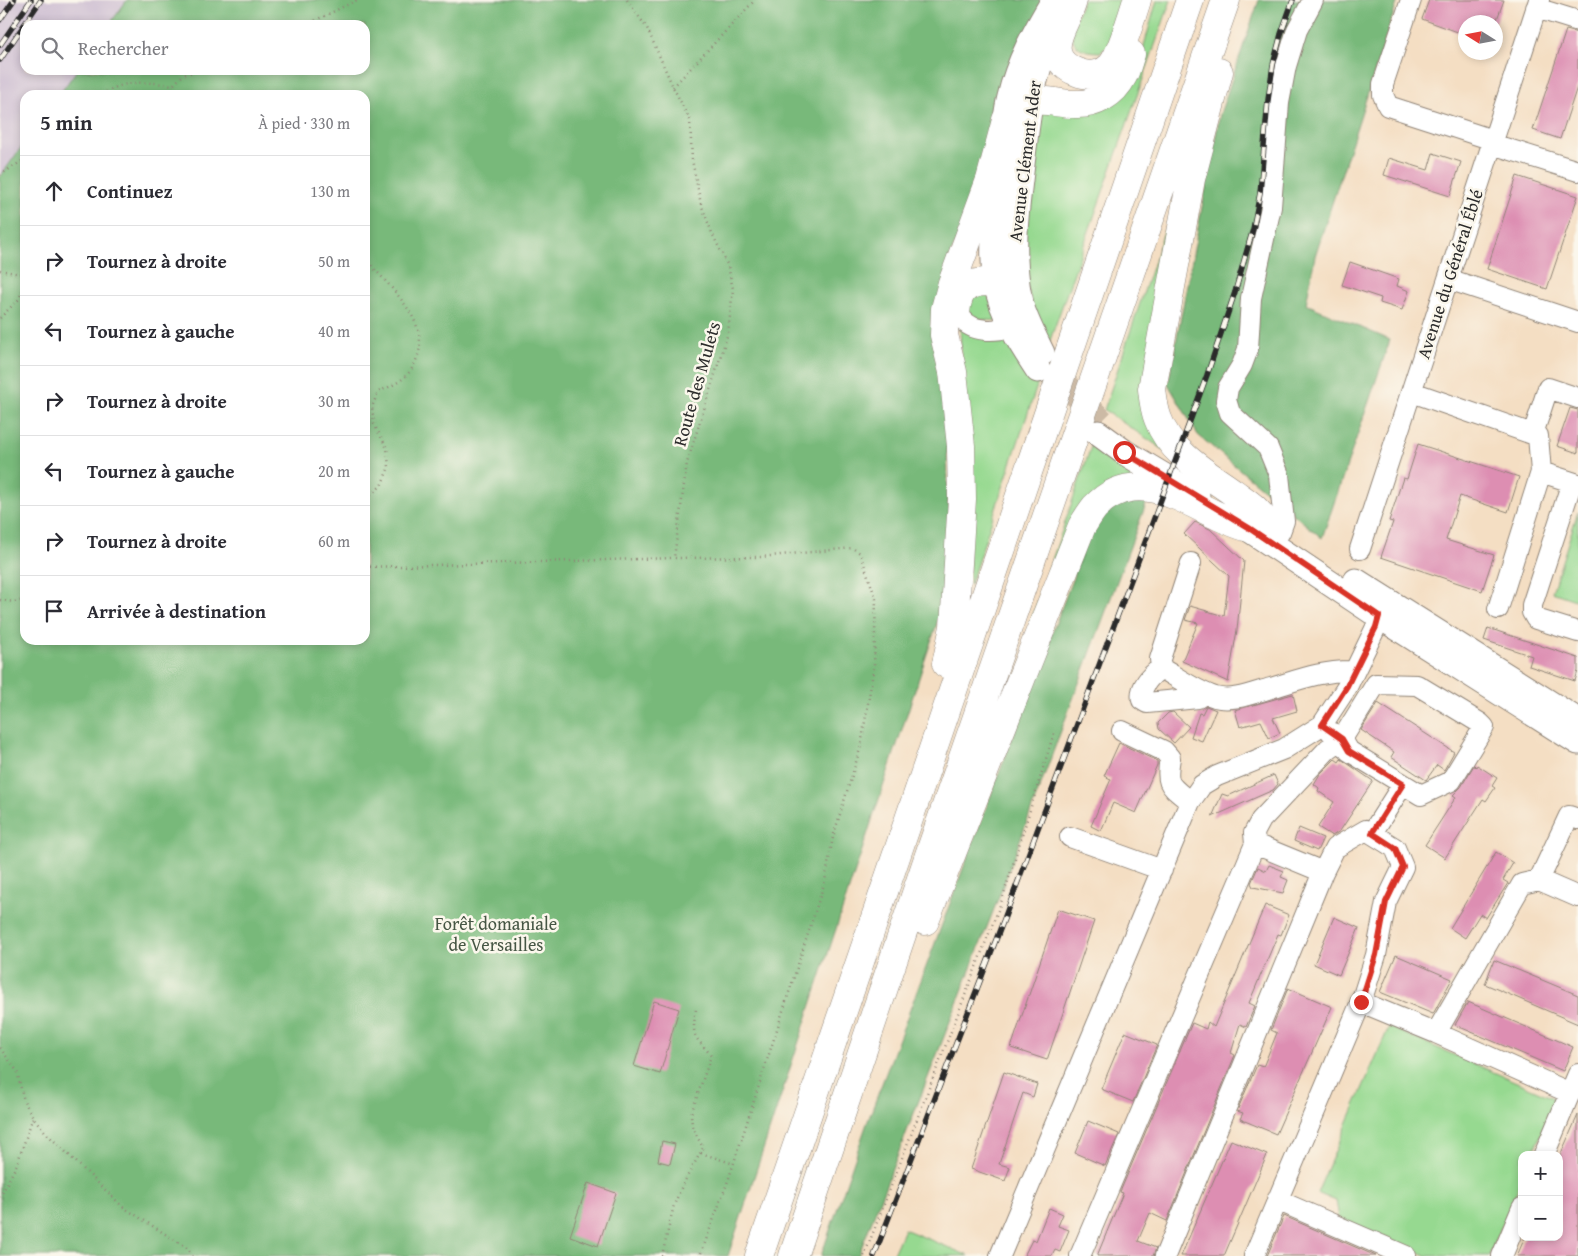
<!DOCTYPE html>
<html lang="fr">
<meta charset="utf-8">
<style>
:root{--surface:#fff;--page:#f7f7f7;--text:#2b2b33;--muted:#7c7c81;--line:#e1e1e2}
body{margin:0;font-family:"Gentium Book Plus",serif;background:var(--page);color:var(--text)}
.controls{position:absolute;right:15px;bottom:15px;display:grid;overflow:hidden;border-radius:10px;box-shadow:0 2px 8px #0003}
.controls button{width:45px;height:45px;display:grid;place-items:center;padding:0;border:0;border-bottom:1px solid var(--line);background:var(--surface);color:var(--text);font:25px sans-serif}
.compass{position:absolute;left:1458px;top:15px;width:45px;height:45px;border-radius:50%;background:var(--surface);box-shadow:0 2px 8px #0003;rotate:281deg}
.stop{position:absolute;width:15px;height:15px;margin:-11px;border:4px solid #d93025;border-radius:50%;background:#fff}
.stop.end{background:#d93025;border-color:#fff;box-shadow:0 1px 5px #0008}
.list{margin:0;padding:0;list-style:none}
h2{display:flex;justify-content:space-between;align-items:center;height:65px;margin:0;padding:0 20px;font-size:21px}
h2 small{font-size:16px;font-weight:400;color:var(--muted)}
.list li{display:grid;grid-template-columns:32px 1fr auto;gap:15px;align-items:center;box-sizing:border-box;height:70px;padding:0 20px;border-top:1px solid var(--line)}
.list b{display:block;font-size:19px;white-space:nowrap}
.list em{font-size:16px;font-style:normal;color:var(--muted)}
.icon{flex:none;width:28px;height:28px;fill:none;stroke:currentColor;stroke-width:2;stroke-linecap:round;stroke-linejoin:round}
.map{position:relative;flex:none;width:1578px;height:1256px;overflow:hidden}
.search{position:absolute;background:var(--surface);box-shadow:0 2px 8px #0003;left:20px;top:20px;width:350px;height:55px;display:flex;align-items:center;gap:12px;box-sizing:border-box;padding:0 18px;border-radius:15px;color:var(--muted);font-size:19px}
.panel{position:absolute;background:var(--surface);box-shadow:0 2px 8px #0003;left:20px;top:90px;width:350px;height:555px;border-radius:15px}
.map>svg:first-child{display:block}
</style>
<div class="map">
<svg width="1578" height="1256" viewBox="0 0 1578 1256">
<rect width="100%" height="100%" fill="#fbf7ec"/>
<filter id="ink" filterUnits="userSpaceOnUse"><feTurbulence type="fractalNoise" baseFrequency=".02" numOctaves="2"/><feDisplacementMap in="SourceGraphic" scale="10" xChannelSelector="R" yChannelSelector="G"/><feConvolveMatrix kernelMatrix="1 2 1 2 8 2 1 2 1" color-interpolation-filters="sRGB"/></filter>
<filter id="wash" filterUnits="userSpaceOnUse"><feTurbulence type="fractalNoise" baseFrequency=".0096" numOctaves="4" result="noise"/><feDisplacementMap in="SourceGraphic" scale="20" xChannelSelector="R" yChannelSelector="G"/><feGaussianBlur stdDeviation="1.12" result="paint"/><feColorMatrix in="noise" values="0 0 0 0 0 0 0 0 0 0 0 0 0 0 0 0 0 1.4 0 .05"/><feComposite in="paint" operator="in"/></filter>
<g filter="url(#wash)">
<rect width="100%" height="100%" fill="#f4dec3"/>
<!-- industrial -->
<path fill="#cdbed2" d="M0,0H127L109,25H25V70H77L59,95H25V142L0,177Z"/>
<!-- green -->
<path fill="#96d990" stroke="#60825e" d="M1083,0H1127L1110,44L1101,52C1060,52 1072,26 1083,0Z
M1157,0H1171L1048,346L1035,316L1020,260L1033,104L1063,107L1137,70Z
M1165,229L1176,233L1149,369L1167,452L1104,410Z
M984,285L1004,319C988,322 977,321 965,308Z
M960,323L1005,334L1039,380L970,585Z
M1095,435L1157,476L1030,624Z
M1578,512V601L1552,592Z
M1389,1027L1556,1099L1532,1155H1522V1179L1489,1256H1427L1339,1218L1336,1201L1317,1193Z
M904,1229L969,1256H892Z"/>
<!-- forest -->
<path fill="#78b97a" stroke="#527252" d="M127,0H1047L998,96L975,194L949,259L947,441L950,584L728,1256H0V177L25,142V640H365V95H59L77,70H365V25H109Z
M1259,0H1398L1315,256L1306,304L1390,340L1322,538L1198,435L1168,384L1220,114Z
M1149,496L998,899L858,1256H821L866,1126L1092,527L1117,502Z"/>
<g id="blocks">
<!-- building -->
<path fill="#dd8eb2" d="M1429,0H1504L1496,22H1466V35L1422,19Z
M1566,30L1578,33V84L1560,139L1533,130Z
M1433,153L1461,162L1450,196L1384,175L1389,158L1428,170Z
M1517,176L1578,196L1547,289L1487,269Z
M1350,262L1399,279L1397,286L1409,291L1402,310L1380,303L1381,298L1342,285Z
M1570,408L1578,410V453L1557,446Z
M1418,444L1519,477L1508,512L1460,496L1446,540L1494,555L1482,591L1381,557L1393,522L1389,521L1403,478L1407,479Z
M1195,522L1210,529L1244,561L1237,630L1228,682L1182,661L1198,623L1185,620L1190,606L1224,616L1229,576L1184,534Z
M1488,628L1578,658V671L1575,681L1529,666L1532,656L1484,640Z
M1293,694L1297,711L1273,718L1280,733L1269,738L1261,721L1240,727L1235,710Z
M1378,703L1454,752L1444,770L1437,765L1426,780L1391,757L1394,752L1361,730Z
M1206,706L1216,710L1202,741L1191,737L1199,713L1202,714Z
M1173,712L1189,727L1174,743L1159,729L1158,723L1168,713Z
M1119,743L1157,761V765L1136,813L1113,803L1101,831L1091,826L1111,779L1104,776Z
M1335,759L1339,762L1341,759L1373,781L1340,831L1332,836L1318,827L1334,802L1318,791L1319,788L1314,784L1320,774Z
M1474,765L1476,767L1477,765L1497,778L1492,786L1495,788L1486,801L1483,799L1445,858L1425,845L1456,797L1453,795L1461,787Z
M1274,775L1278,784L1273,790L1212,817L1222,794L1228,796Z
M1299,828L1323,838L1317,851L1294,841Z
M1496,852L1513,863L1503,880L1508,883L1486,918L1480,914L1465,938L1450,928Z
M1269,865L1284,871L1281,877L1288,880L1283,893L1253,887L1251,883L1258,867L1266,871Z
M1265,905L1289,915L1281,935L1278,934L1249,1003L1255,1006L1246,1027L1240,1024L1231,1053L1235,1055L1167,1221L1150,1213L1138,1241L1156,1248L1153,1256H1097L1123,1193L1120,1192L1192,1023L1206,1029L1208,1022L1214,1027Z
M1058,909L1094,921L1047,1060L1011,1048Z
M1334,917L1359,928L1339,975L1314,964Z
M1396,955L1452,979L1433,1014L1380,992Z
M1494,960L1578,995V1024L1485,984Z
M1288,988L1332,1007L1276,1134L1240,1119L1243,1113L1237,1111L1257,1065L1263,1067L1277,1033L1271,1030Z
M654,1001L679,1009L660,1074L634,1066Z
M1468,1002L1573,1047L1563,1071L1455,1025Z
M1125,1032L1157,1045L1133,1102L1101,1089Z
M1004,1072L1037,1084L1033,1097L1023,1093L999,1164L1010,1167L1005,1181L971,1169Z
M1578,1115V1256H1517L1525,1237H1559V1158Z
M1088,1121L1119,1134L1105,1166L1075,1153Z
M1231,1140L1267,1155L1224,1256H1181Z
M662,1141L675,1144L670,1164L658,1161Z
M588,1183L616,1193L598,1246L570,1236Z
M1049,1208L1063,1214L1058,1226L1069,1230L1060,1252L1055,1250L1052,1256H1024L1032,1240L1036,1241Z
M1284,1216L1376,1256H1267Z"/>
</g>
</g>
<g filter="url(#ink)">
<use href="#blocks" fill-opacity="0" stroke="#908477" stroke-width="1"/>
<g fill="none" stroke-linecap="round" stroke-linejoin="round">
<!-- major-tunnel -->
<path stroke="#ccbaa5" stroke-width="25" stroke-dasharray="25 12" stroke-linecap="butt" d="M1044,355L1069,388L1102,421"/>
<defs>
<path id="minor" d="M1411,0L1383,84V95L1388,106L1493,140
M1536,8L1578,21
M1492,144L1578,171
M1448,279L1578,322
M956,308C958,311 959,316 962,319C973,333 996,331 1011,327
M1412,392L1538,436L1541,472
M1533,434L1548,388L1578,398
M1572,482L1532,605V612L1536,619L1578,632
M1280,532L1284,521L1279,475L1268,448L1230,413L1226,400L1228,388L1242,365L1248,349L1251,298L1271,207L1279,103L1286,66L1297,30L1313,0
M1360,549L1539,0
M1191,563L1160,659L1161,668C1178,678 1196,691 1215,697C1233,702 1253,693 1271,688C1298,680 1324,670 1353,671
M1498,609L1541,472L1578,484
M1161,668C1151,675 1139,687 1142,700L1147,703L1198,698L1204,693
M1376,684L1417,685L1480,723L1484,727L1451,781L1421,795L1349,751L1342,739Z
M1122,731L1164,751L1170,758C1165,786 1170,785 1190,802
M1372,833L1403,784
M1070,837L1162,870
M1255,844L1254,833L1261,820L1328,749L1342,739L1331,732
M1539,880L1569,816L1578,819
M1361,1002L1436,1033L1570,1093
M1436,1033L1522,884L1539,880L1578,897
M1544,1155L1578,1074
M1277,1200L1406,1256
M1000,1256L1190,802L1202,785L1217,776L1284,749L1322,725L1347,687L1376,627L1379,616
M1080,1256L1255,844L1323,872
M1165,1256L1323,872L1335,848L1366,830L1395,848L1403,867L1386,902L1376,955L1361,1002L1254,1256
M1502,1256L1522,1208"/>
<path id="major" d="M1042,353C1034,337 1022,314 1019,297C1010,247 1017,205 1023,156C1028,116 1031,82 1047,45
M1038,370C1020,343 1002,315 996,282C990,247 997,214 1001,180C1004,152 1003,124 1010,97C1018,62 1036,30 1054,0
M1098,433L1124,452L1197,496
M1231,517L1379,616L1578,742
M1356,581L1578,721"/>
<path id="highway" d="M1073,0C1070,16 1054,35 1057,51C1058,61 1068,69 1077,72C1089,77 1103,75 1112,65C1121,53 1132,16 1137,0
M1219,72L1191,179L1152,389C1153,399 1154,409 1158,419C1170,453 1206,473 1234,493C1248,503 1257,508 1267,524
M1029,102C1045,98 1059,104 1075,104C1095,105 1114,94 1123,76C1127,69 1128,61 1131,54
M956,315C957,294 963,283 985,282C992,282 999,282 1005,285C1010,288 1015,294 1019,299
M946,664L954,627L962,499L961,446L953,372L944,335L945,309L952,283L990,180L1006,120
M925,921L1082,526C1086,520 1090,513 1095,507C1143,457 1200,516 1249,528
M759,1256L1190,0
M793,1256L929,855L1226,0"/>
</defs>
<!-- minor casing -->
<use href="#minor" stroke="#908477" stroke-width="22"/>
<!-- major casing -->
<use href="#major" stroke="#908477" stroke-width="27"/>
<!-- highway casing -->
<use href="#highway" stroke="#908477" stroke-width="29"/>
<!-- path -->
<path stroke="#908477" stroke-width="2.5" stroke-dasharray="1 4" stroke-linecap="butt" d="M627,0L647,28L673,87L690,120L692,160L701,204L712,233L728,266L733,289L728,333L687,463L674,558
M306,25L357,0
M673,87L755,0
M102,95C123,79 149,82 173,85L183,75L200,70
M171,95L173,85
M0,175L25,159
M365,258C386,284 432,321 417,358C413,368 408,376 398,382C392,386 384,389 378,392L372,407L374,424L387,448L389,467L381,486L365,499
M0,270L25,275
M0,318L18,300L25,287
M365,567L674,558L760,557L852,548L860,553L876,599L874,666L861,746L833,837L825,881L729,1178L700,1256
M0,600L14,602L25,600
M0,1048L17,1071L24,1101L33,1117L47,1134L123,1207L187,1248L192,1256
M701,1153L734,1164
M0,1197L17,1164L33,1117
M662,1256L674,1205L682,1186L703,1148L692,1126L691,1114L711,1056C707,1049 700,1044 696,1037C692,1030 695,1017 696,1009
M864,1256L1002,900L1054,733"/>
<!-- minor -->
<use href="#minor" stroke="#fff" stroke-width="20"/>
<!-- major -->
<use href="#major" stroke="#fff" stroke-width="25"/>
<!-- highway -->
<use href="#highway" stroke="#fff" stroke-width="28"/>
<defs>
<path id="rail" d="M0,20L14,0
M0,45L31,0
M0,60L41,0
M874,1256L1004,919L1159,505L1207,375L1235,292L1253,229L1260,193L1268,100L1273,65L1281,34L1293,0"/>
</defs>
<!-- rail casing -->
<use href="#rail" stroke="#2b2b2b" stroke-width="5.5"/>
<!-- rail -->
<use href="#rail" stroke="#fbf7ec" stroke-width="4" stroke-dasharray="11" stroke-linecap="butt"/>
</g>
</g>
<g fill="none" stroke-linecap="round" stroke-linejoin="round" filter="url(#ink)">
<!-- route -->
<path stroke="#d93025" stroke-width="6" d="M1124,452L1249,528L1379,616L1376,627L1347,686L1322,725L1342,739L1349,751L1403,784L1372,833L1395,848L1403,867L1386,902L1376,955L1361,1002"/>
</g>
<g text-anchor="middle" stroke-width="5" stroke-linejoin="round" paint-order="stroke">
<!-- street labels -->
<g font-size="18" fill="#2b2b2b" stroke="#fbf7ec">
<text transform="translate(1025 161) rotate(-83)" y="6">Avenue Clément Ader</text>
<text transform="translate(1450 274) rotate(-72)" y="6">Avenue du Général Éblé</text>
<text transform="translate(697 384) rotate(-74)" y="6">Route des Mulets</text>
</g>
<!-- park labels -->
<g font-size="18" fill="#465644" stroke="#fbf7ec">
<text x="496" y="930">Forêt domaniale<tspan x="496" dy="21">de Versailles</tspan></text>
</g>
</g>
</svg>
<div class="controls">
<button>+</button>
<button>−</button>
</div>
<svg class="compass" viewBox="-18 -18 36 36"><path d="M0-13l5 13h-10z" fill="#e53935"/><path d="M0 13l5-13h-10z" fill="#7c7c81"/></svg>
<div class="stop" style="left:1124px;top:452px"></div>
<div class="stop end" style="left:1361px;top:1002px"></div>
<div class="search"><svg class="icon" aria-label="search" viewBox="0 0 24 24"><circle cx="10" cy="10" r="6"/><path d="M15 15l6 6"/></svg>Rechercher</div>
<section class="panel">
<h2>5 min<small>À pied · 330 m</small></h2>
<ul class="list">
<li><svg class="icon" aria-label="ahead" viewBox="0 0 24 24"><path d="M12 20V5M6 11l6-6 6 6"/></svg><div><b>Continuez</b></div><em>130 m</em></li>
<li><svg class="icon" aria-label="right" viewBox="0 0 24 24"><path d="M7 20v-9h11M14 6l5 5-5 5"/></svg><div><b>Tournez à droite</b></div><em>50 m</em></li>
<li><svg class="icon" aria-label="left" viewBox="0 0 24 24"><path d="M17 20v-9H6M10 6l-5 5 5 5"/></svg><div><b>Tournez à gauche</b></div><em>40 m</em></li>
<li><svg class="icon" aria-label="right" viewBox="0 0 24 24"><path d="M7 20v-9h11M14 6l5 5-5 5"/></svg><div><b>Tournez à droite</b></div><em>30 m</em></li>
<li><svg class="icon" aria-label="left" viewBox="0 0 24 24"><path d="M17 20v-9H6M10 6l-5 5 5 5"/></svg><div><b>Tournez à gauche</b></div><em>20 m</em></li>
<li><svg class="icon" aria-label="right" viewBox="0 0 24 24"><path d="M7 20v-9h11M14 6l5 5-5 5"/></svg><div><b>Tournez à droite</b></div><em>60 m</em></li>
<li><svg class="icon" aria-label="arrive" viewBox="0 0 24 24"><path d="M6 21V4h12l-3 4 3 4H6"/></svg><div><b>Arrivée à destination</b></div></li>
</ul>
</section>
</div>
